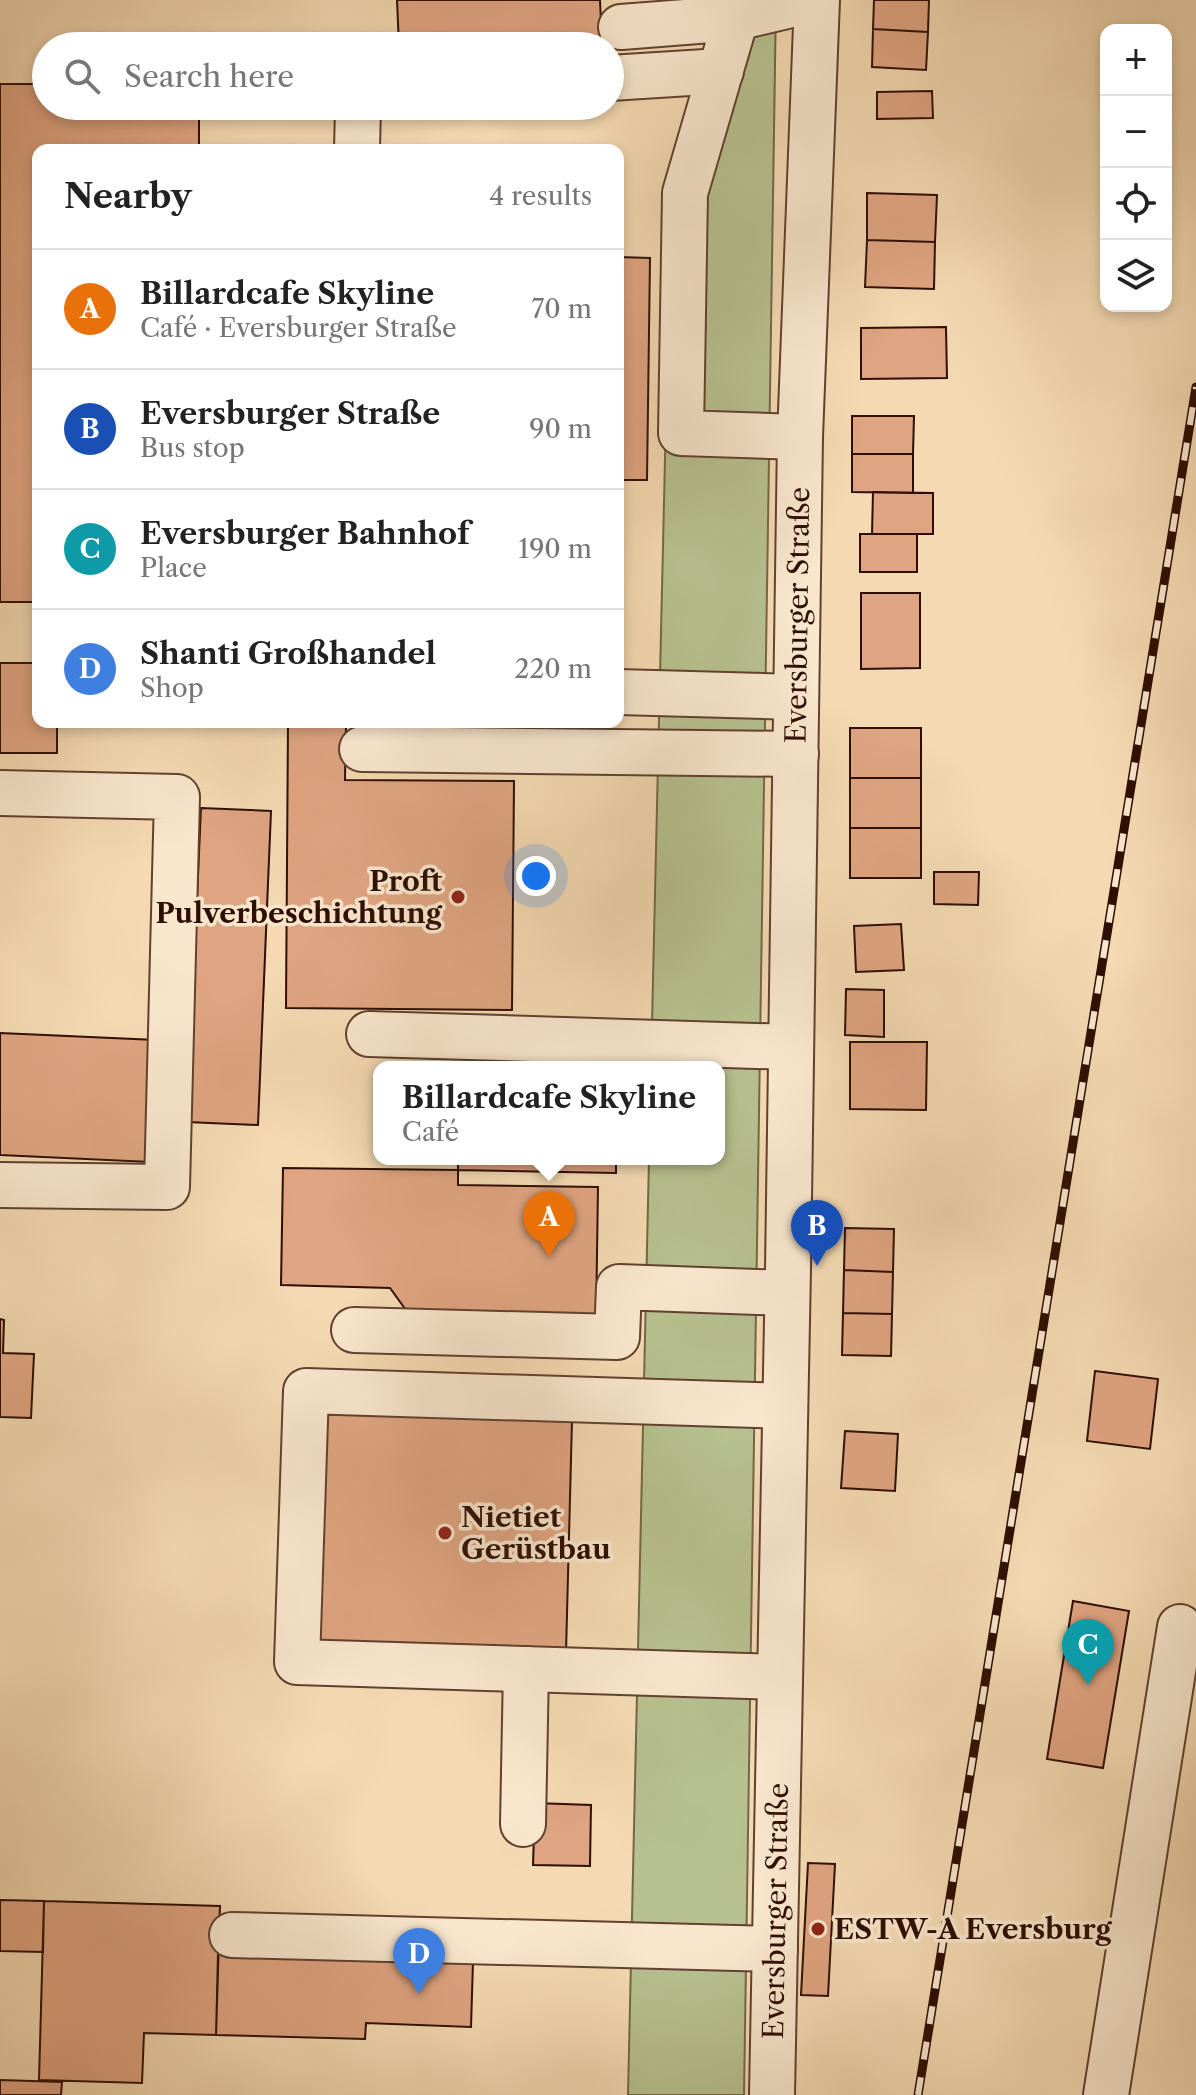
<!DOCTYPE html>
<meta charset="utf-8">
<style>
:root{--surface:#fff;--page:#f2f2f2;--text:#222;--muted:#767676;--line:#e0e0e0;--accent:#7c3aed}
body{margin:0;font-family:"Libre Caslon Text",serif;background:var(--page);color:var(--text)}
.controls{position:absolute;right:24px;top:24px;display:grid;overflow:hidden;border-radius:16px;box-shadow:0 4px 12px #0003}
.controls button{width:72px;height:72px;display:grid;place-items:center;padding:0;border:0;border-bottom:2px solid var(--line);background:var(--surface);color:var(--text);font:40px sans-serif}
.you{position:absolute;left:536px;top:876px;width:28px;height:28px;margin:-20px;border:6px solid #fff;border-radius:50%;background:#1a73e8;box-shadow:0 0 0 12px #1a73e833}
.badge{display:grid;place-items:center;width:52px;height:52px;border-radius:50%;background:var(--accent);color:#fff;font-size:26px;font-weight:700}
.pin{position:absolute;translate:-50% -66px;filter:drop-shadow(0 2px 4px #0008)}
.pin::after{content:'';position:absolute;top:42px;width:28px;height:24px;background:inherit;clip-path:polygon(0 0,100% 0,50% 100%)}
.popup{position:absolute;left:373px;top:1061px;width:352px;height:104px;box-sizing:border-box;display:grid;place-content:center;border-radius:16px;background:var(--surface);filter:drop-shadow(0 2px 6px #0005);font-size:26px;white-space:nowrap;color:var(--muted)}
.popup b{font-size:30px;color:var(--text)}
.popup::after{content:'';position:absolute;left:50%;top:100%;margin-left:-16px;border:16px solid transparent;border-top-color:var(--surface)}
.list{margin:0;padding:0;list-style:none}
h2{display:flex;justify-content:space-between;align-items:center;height:104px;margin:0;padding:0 32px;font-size:34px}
h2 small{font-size:26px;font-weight:400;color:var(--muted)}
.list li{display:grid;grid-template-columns:52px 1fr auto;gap:24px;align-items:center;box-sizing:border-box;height:120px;padding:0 32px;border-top:2px solid var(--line)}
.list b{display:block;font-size:30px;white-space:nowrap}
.list p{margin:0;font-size:26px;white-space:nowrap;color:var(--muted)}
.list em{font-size:26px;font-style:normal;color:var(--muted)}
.icon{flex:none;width:44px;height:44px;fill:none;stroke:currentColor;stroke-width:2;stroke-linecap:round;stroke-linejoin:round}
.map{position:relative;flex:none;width:1196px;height:2095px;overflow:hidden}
.search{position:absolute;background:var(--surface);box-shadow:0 4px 12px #0003;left:32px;top:32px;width:592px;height:88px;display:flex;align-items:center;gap:20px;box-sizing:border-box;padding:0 28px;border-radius:44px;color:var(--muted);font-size:30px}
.panel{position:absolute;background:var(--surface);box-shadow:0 4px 12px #0003;left:32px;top:144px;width:592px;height:584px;border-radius:16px}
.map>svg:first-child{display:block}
</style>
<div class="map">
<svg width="1196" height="2095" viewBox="0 0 1196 2095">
<rect width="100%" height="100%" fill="#f4d9b2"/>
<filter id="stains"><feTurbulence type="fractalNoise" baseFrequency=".0025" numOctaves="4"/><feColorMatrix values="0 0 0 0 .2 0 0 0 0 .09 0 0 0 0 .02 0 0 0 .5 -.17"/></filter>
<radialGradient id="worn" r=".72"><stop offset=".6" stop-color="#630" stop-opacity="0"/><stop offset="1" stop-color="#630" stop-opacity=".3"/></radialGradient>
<!-- green -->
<path fill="#b7c08f" stroke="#726748" stroke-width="2" d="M776,0L744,2095H628L649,1159H719V1067H651L671,198L720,19Z"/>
<!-- building -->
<path fill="#dfa481" stroke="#2e0e02" stroke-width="2" d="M397,0H600L602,46H399Z
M874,0H929L928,32L873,29Z
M873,29L928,32L926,70L872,67Z
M0,84H46V106H199V150H38V602H0Z
M932,91L933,118L877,119V92Z
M867,193L937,195L935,242L867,240Z
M867,240L935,242L934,289L865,287Z
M618,257L650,258L647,480H618Z
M946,327L947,378L861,379V328Z
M852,416H914L913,454H852Z
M852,454H913V493L852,492Z
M873,492L933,493V534H872Z
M860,534H917V572H860Z
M861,593H920V668L861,669Z
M0,663H38V722H57V753H0Z
M288,722H346L345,780L514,781L512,1010L286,1008Z
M850,728H921V778H850Z
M850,778H921V828H850Z
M201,808L271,811L258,1125L187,1122Z
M850,828H921V878H850Z
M934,872H979L978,905L934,904Z
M901,924L904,970L856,972L854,926Z
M846,989L884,990V1037L845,1035Z
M0,1033L156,1040L150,1162L0,1155Z
M850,1042H927L926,1110L850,1109Z
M570,1060L591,1064L593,1067H564Z
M458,1159H616V1173L458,1170Z
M283,1168L458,1170V1185L598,1187L596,1321L411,1317L390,1288L281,1285Z
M845,1228L894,1229L893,1272L844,1270Z
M844,1270L893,1272L892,1314L843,1313Z
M843,1313L892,1314L891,1356L842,1355Z
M0,1319L4,1320L3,1353L34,1354L31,1418L0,1417Z
M1095,1371L1158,1379L1150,1449L1087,1441Z
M325,1412L572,1420L566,1653L318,1646Z
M845,1431L898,1434L895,1491L841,1488Z
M1073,1601L1129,1611L1103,1768L1047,1759Z
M535,1803L591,1805L590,1866L533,1865Z
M808,1863L835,1864L828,1996L801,1995Z
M0,1900L44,1901L43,1952L0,1951Z
M44,1901L220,1906L216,2035L144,2033L142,2083L39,2080Z
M218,1954L473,1962L471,2027L366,2023L365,2039L216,2035Z
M0,2080L62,2082L61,2095H0Z"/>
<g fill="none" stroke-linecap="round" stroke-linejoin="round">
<defs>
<g id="minor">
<path d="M736,18L685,193L681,433L800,437"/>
<path d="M621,27L736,18L812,0"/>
<path d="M610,78L721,71"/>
<path d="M357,150L358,106"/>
<path d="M618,692L796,697"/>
<path d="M362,749L796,754"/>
<path d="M0,793L177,797L167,1187L0,1185"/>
<path d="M369,1034L791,1047"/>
<path d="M354,1330L617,1337L619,1287L787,1293"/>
<path d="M780,1677L297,1662L306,1391L785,1406"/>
<path d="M523,1824L526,1669"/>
<path d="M232,1935L775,1949"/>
<path id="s1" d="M772,2095L788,1269L800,437L817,0"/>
<path d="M1106,2095L1180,1627"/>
</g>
</defs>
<!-- minor casing -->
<use href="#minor" stroke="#60412e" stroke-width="48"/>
<!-- minor -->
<use href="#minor" stroke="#f8e6cd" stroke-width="44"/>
<defs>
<path id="rail" d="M918,2095L1196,387"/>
</defs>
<!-- rail casing -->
<use href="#rail" stroke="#2e0e02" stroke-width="9"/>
<!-- rail -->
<use href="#rail" stroke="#f8e6cd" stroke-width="6" stroke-dasharray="18" stroke-linecap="butt"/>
</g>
<!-- markers -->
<g fill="#8f2418" stroke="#f8e6cd" stroke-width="3">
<circle cx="458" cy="897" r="8"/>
<circle cx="445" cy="1533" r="8"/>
<circle cx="818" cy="1929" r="8"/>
</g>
<g text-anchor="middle" stroke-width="7" stroke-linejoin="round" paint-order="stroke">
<!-- street labels -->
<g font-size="28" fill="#2e0e02" stroke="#f8e6cd">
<text dy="10" stroke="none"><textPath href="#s1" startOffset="1480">Eversburger Straße</textPath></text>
<text dy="10" stroke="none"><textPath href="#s1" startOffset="184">Eversburger Straße</textPath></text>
</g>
<!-- poi labels -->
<g font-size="28" font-weight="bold" fill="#2e0e02" stroke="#f8e6cd" text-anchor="start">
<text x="442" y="891" text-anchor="end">Proft<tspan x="442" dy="32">Pulverbeschichtung</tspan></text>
<text x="461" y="1527">Nietiet<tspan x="461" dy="32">Gerüstbau</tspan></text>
<text x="834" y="1939">ESTW-A Eversburg</text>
</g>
</g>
<rect width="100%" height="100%" filter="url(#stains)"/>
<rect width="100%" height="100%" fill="url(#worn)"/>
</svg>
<div class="controls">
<button>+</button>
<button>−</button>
<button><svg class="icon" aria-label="locate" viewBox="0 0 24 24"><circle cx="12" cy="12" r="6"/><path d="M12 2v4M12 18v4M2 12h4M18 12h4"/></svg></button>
<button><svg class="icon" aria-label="layers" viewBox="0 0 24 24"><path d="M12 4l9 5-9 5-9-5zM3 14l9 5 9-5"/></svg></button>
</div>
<div class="you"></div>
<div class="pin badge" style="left:549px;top:1257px;background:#e8710a">A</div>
<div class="popup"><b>Billardcafe Skyline</b>Café</div>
<div class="pin badge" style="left:817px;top:1266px;background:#1a4fb4">B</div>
<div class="pin badge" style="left:1088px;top:1685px;background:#0f9aa8">C</div>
<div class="pin badge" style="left:419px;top:1994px;background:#3f7fe0">D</div>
<div class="search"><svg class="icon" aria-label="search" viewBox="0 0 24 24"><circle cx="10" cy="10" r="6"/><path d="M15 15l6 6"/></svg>Search here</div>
<section class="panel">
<h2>Nearby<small>4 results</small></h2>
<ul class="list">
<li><span class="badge" style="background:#e8710a">A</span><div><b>Billardcafe Skyline</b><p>Café · Eversburger Straße</p></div><em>70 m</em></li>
<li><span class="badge" style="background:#1a4fb4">B</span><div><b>Eversburger Straße</b><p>Bus stop</p></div><em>90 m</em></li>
<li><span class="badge" style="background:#0f9aa8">C</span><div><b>Eversburger Bahnhof</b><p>Place</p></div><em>190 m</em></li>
<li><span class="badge" style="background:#3f7fe0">D</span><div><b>Shanti Großhandel</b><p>Shop</p></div><em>220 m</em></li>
</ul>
</section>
</div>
